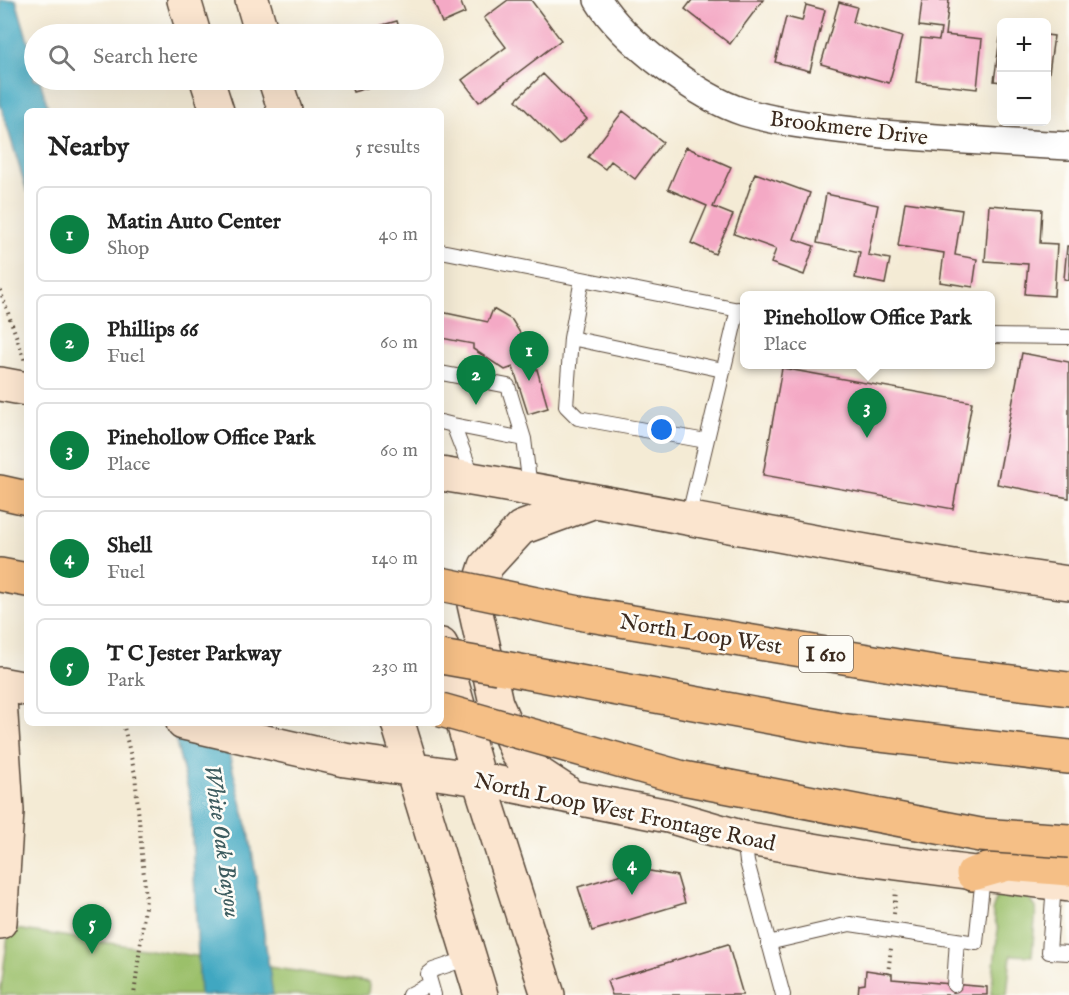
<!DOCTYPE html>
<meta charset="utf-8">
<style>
:root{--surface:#fff;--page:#f6f6f6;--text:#222;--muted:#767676;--line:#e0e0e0;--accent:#0b8043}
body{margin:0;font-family:"IM FELL English",serif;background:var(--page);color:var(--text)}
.controls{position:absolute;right:18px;top:18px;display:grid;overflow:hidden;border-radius:9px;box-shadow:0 6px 24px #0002}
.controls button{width:54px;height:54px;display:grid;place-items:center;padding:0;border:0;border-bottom:2px solid var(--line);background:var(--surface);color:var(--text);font:30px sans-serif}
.you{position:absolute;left:662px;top:430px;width:21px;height:21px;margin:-15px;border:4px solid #fff;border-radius:50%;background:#1a73e8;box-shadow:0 0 0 9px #1a73e833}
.badge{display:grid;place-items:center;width:39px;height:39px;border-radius:50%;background:var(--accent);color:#fff;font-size:20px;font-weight:700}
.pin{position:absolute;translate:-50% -50px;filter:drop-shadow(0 2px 3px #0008)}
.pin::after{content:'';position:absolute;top:32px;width:21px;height:18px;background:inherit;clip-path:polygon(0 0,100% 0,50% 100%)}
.popup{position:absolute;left:740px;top:291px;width:255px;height:78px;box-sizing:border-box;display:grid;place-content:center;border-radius:9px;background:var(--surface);filter:drop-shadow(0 2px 4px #0005);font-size:20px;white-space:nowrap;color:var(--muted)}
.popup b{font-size:22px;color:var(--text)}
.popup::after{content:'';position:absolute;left:50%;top:100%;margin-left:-12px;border:12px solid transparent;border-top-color:var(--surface)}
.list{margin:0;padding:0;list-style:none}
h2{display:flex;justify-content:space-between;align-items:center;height:78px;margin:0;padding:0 24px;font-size:26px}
h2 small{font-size:20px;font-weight:400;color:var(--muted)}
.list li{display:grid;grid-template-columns:39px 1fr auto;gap:18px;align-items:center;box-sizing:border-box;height:96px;margin:0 12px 12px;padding:0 12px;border:2px solid var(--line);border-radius:9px}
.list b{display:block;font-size:22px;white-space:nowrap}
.list p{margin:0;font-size:20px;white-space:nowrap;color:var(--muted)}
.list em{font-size:20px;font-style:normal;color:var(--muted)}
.icon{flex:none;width:33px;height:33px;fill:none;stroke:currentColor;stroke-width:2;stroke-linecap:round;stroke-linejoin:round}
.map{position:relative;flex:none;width:1069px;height:995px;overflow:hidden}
.search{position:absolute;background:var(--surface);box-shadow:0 6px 24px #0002;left:24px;top:24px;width:420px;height:66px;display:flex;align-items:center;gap:15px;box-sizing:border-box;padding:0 21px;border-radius:33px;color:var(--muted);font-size:22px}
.panel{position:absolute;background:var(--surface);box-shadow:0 6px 24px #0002;left:24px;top:108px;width:420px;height:618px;border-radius:9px}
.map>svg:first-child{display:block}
</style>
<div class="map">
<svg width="1069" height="995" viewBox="0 0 1069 995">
<rect width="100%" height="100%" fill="#fdfcf7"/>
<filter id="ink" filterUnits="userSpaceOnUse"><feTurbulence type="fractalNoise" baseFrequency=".0167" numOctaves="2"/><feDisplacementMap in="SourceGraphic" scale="12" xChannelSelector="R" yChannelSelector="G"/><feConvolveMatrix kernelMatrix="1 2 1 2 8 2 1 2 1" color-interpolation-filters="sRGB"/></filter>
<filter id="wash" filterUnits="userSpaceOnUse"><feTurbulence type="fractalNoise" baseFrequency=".008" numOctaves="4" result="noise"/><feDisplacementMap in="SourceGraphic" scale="24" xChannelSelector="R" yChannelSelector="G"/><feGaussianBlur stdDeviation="1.35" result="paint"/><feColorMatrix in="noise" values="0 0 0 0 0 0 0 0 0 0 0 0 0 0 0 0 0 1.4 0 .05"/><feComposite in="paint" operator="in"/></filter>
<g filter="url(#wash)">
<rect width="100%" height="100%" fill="#f4ebd5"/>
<!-- green -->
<path fill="#9bc06b" stroke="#6b7544" stroke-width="1.5" d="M1011,893L1028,896L1036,908L1032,956L1011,955L1007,995H991L998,929L992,911L997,896Z
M9,928L369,982L368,995H0Z"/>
<!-- water -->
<path fill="#41a7c1" stroke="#3e6870" stroke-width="1.5" d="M0,0H16L34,62V80H40L49,111H27V192L0,103Z
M171,723H221L250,837L273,995H200L190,797Z"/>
<g id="blocks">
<!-- building -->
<path fill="#f4a9c5" d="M433,0H460L465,13L442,23Z
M508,0H531L561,40L479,102L462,80L506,47L484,18Z
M692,0H763L730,44L685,9Z
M922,0H949L945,35L982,39L977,89L916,82L921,38L939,40L941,29L919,26Z
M839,2L857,7L853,22L902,37L889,83L821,64Z
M806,5L825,10L810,71L775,62L786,17L802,21Z
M397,21L401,34H351Z
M1046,35L1054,36L1048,80H1046Z
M1000,38H1002V82L994,81Z
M543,74L587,119L560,145L516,100Z
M349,80H387L388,82L353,92Z
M623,111L663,142L635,179L611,161L605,169L588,157Z
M686,147L731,167L713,207L733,215L715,254L691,243L707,206L668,189Z
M755,173L810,193L794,239L814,246L804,275L771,263L776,249L734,234Z
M826,194L878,205L868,255L890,259L885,284L855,278L860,252L817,243Z
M905,202L962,210L955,255L977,259L973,287L940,282L944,253L898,246Z
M989,205L1042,209L1040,243L1057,244L1054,296L1025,294L1028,264L985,261Z
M1067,246H1069V280L1064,279Z
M493,309L512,320L522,336L530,360L534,359L548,408L528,414L513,367L505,370L473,349V344L441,338V312L488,322Z
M1022,353L1069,362V498L997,484Z
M782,368L972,402L953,509L763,475Z
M639,869L677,876L685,903L592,931L578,887Z
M728,944L743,995H612L607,981Z
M866,970L892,974V979L987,987V995H858L859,985L865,984Z"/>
</g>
</g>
<g filter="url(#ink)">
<use href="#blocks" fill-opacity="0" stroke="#574739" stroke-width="1.5"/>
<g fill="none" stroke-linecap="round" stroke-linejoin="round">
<defs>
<path id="lane" d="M441,251L744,311
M582,279L571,338L566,406L578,418L706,441
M990,336L1069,337
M571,338L723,370
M441,373L508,386L524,439L530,488
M441,422L453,425L473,477
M453,425L524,439
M688,519L738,309
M744,838L747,862L783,995
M1054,884L1049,952L1069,953
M768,943L850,924L976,943L983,876
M954,985L957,940
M409,995L430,984
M434,995L428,974L433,970L469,958"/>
<path id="street" d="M598,0C623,41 699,98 744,112C789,125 836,129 883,134C945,139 1007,143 1069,146"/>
<path id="secondary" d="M184,0L194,34
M252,0L262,34
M207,80L217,111
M275,80L285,111
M0,384L27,389
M441,474C651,508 858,555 1069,583
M441,645L479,779L548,995
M0,684L27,689
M0,699L7,811L0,922
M183,723L345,760L479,779L668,816L744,838L865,859L1069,885
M398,723L481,995
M565,791L536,772L518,754L496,703L474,604L486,566L521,528L592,502"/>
<path id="highway" d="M0,492L27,498
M0,575L27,580
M584,614L940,673L1069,689
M498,667L846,731L1069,757
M973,874L1008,864L1069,869"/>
</defs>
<!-- lane casing -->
<use href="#lane" stroke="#574739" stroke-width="16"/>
<!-- street casing -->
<use href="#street" stroke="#574739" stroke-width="30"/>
<!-- secondary casing -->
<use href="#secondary" stroke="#574739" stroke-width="36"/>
<!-- highway casing -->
<use href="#highway" stroke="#574739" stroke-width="36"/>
<!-- path -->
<path stroke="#574739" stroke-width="4" stroke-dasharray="1.5 4.5" stroke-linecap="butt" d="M0,290L25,361
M123,723L135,774L146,899L134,995
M894,914L896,890
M888,974L891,948"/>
<!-- lane -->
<use href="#lane" stroke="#fff" stroke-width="14"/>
<!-- street -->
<use href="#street" stroke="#fff" stroke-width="27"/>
<!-- secondary -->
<use href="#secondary" stroke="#fbe5cf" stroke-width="33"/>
<!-- highway -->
<use href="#highway" stroke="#f5bf86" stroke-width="33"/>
<defs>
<path id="highway-bridge" d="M441,584L584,614
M441,657L498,667
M441,710L683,778L980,835L1069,841"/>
</defs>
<!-- highway-bridge casing -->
<use href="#highway-bridge" stroke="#574739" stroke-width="36" stroke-linecap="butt"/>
<!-- highway-bridge -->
<use href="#highway-bridge" stroke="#f5bf86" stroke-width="33"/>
</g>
</g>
<g text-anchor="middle" stroke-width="5" stroke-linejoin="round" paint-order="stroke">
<!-- shield labels -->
<rect fill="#fdfcf7" stroke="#75695f" stroke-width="1.5" x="799" y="636" width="54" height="36" rx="4.5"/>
<g font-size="21" font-weight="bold" fill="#3b2a1e">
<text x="826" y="661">I 610</text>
</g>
<!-- street labels -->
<g font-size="22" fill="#3b2a1e" stroke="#fdfcf7">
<text transform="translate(849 127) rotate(7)" y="8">Brookmere Drive</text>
<text transform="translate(701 633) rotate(9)" y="8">North Loop West</text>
<text transform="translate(625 811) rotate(12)" y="8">North Loop West Frontage Road</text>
</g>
<!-- water labels -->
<g font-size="24" font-style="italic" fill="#3d5c5f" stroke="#fdfcf7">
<text transform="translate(223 841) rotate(82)" y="8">White Oak Bayou</text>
</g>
</g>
</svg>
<div class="controls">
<button>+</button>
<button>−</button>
</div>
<div class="you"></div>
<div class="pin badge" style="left:529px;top:381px">1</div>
<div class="pin badge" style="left:476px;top:405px">2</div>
<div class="pin badge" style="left:867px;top:438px">3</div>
<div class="popup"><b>Pinehollow Office Park</b>Place</div>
<div class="pin badge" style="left:632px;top:895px">4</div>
<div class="pin badge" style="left:92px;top:954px">5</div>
<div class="search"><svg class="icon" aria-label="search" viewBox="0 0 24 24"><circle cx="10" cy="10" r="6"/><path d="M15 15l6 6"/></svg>Search here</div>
<section class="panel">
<h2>Nearby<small>5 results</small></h2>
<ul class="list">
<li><span class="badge">1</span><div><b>Matin Auto Center</b><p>Shop</p></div><em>40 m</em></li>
<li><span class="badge">2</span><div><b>Phillips 66</b><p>Fuel</p></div><em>60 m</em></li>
<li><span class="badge">3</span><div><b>Pinehollow Office Park</b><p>Place</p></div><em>60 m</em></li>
<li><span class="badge">4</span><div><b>Shell</b><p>Fuel</p></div><em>140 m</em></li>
<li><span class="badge">5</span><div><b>T C Jester Parkway</b><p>Park</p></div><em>230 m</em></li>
</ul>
</section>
</div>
